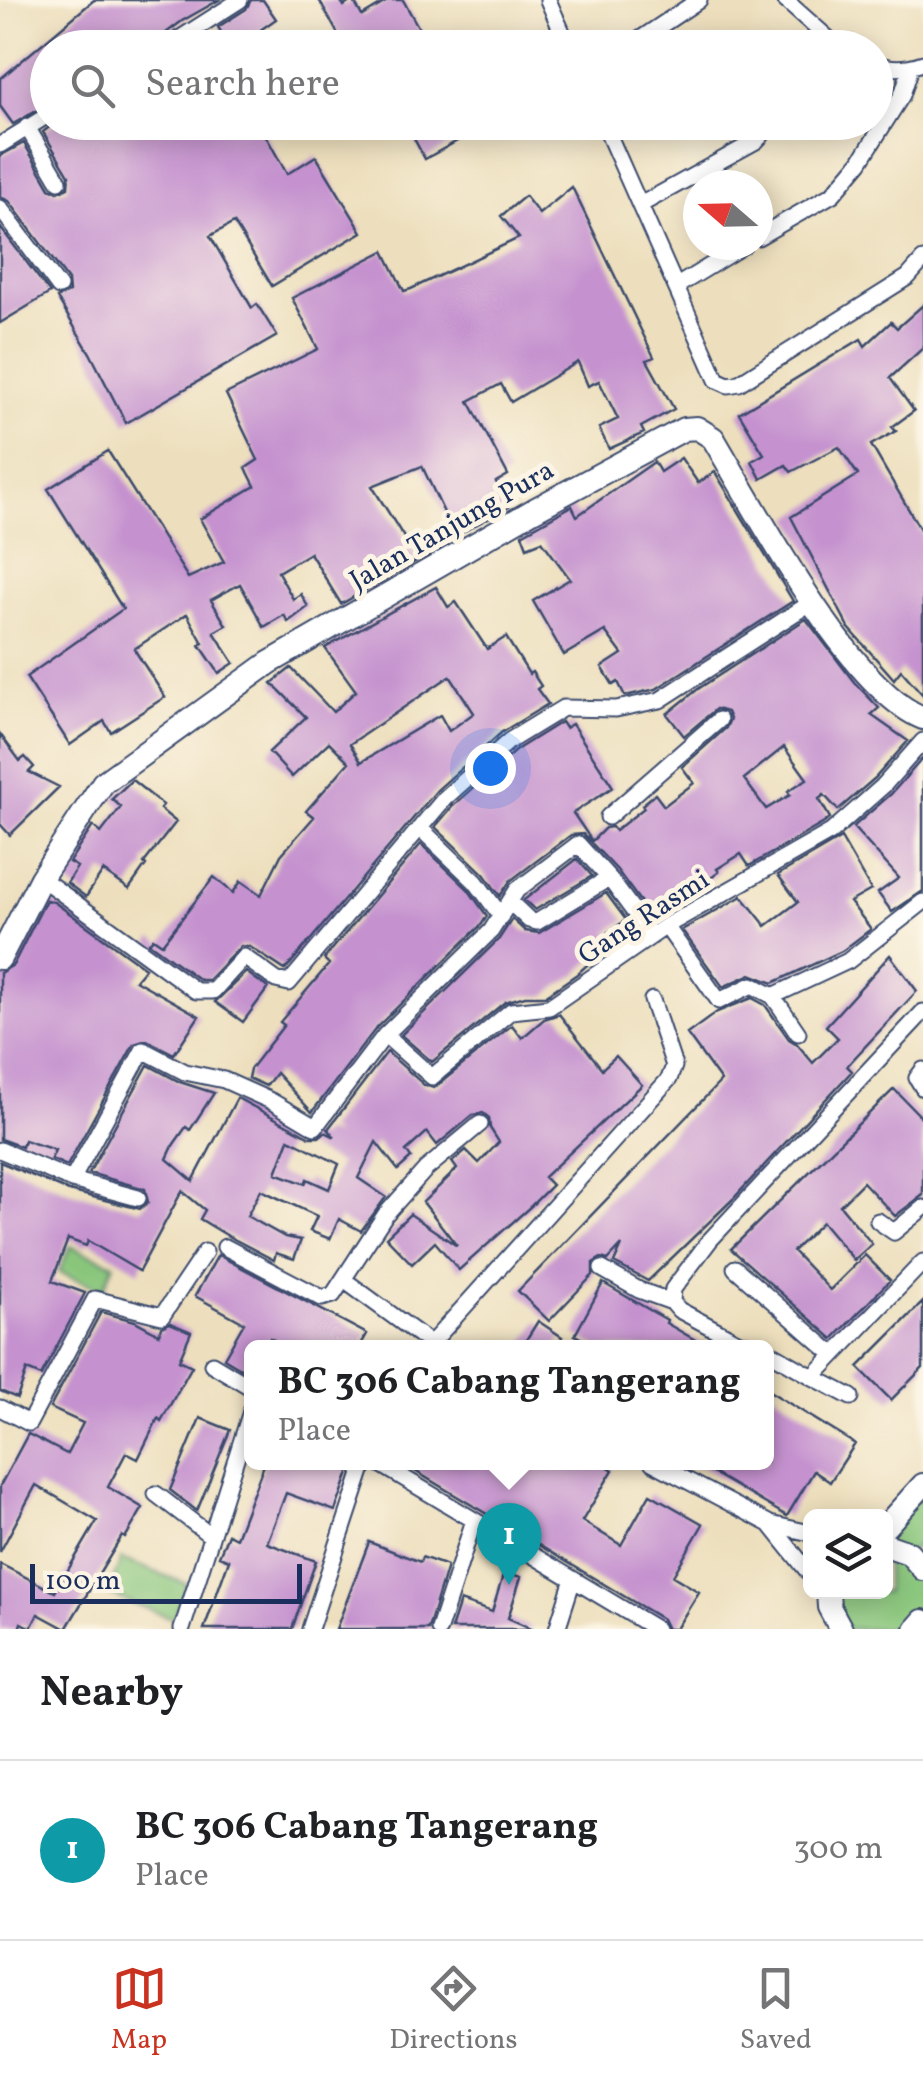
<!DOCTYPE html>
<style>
:root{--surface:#fff;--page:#f6f6f6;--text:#202124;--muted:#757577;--line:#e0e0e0;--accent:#c8321e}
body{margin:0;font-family:Vollkorn,serif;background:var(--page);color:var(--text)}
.controls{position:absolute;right:30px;bottom:30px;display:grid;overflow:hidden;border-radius:15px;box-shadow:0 5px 25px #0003}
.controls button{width:90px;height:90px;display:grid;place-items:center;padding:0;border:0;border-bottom:2px solid var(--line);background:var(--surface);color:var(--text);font:50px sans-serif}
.compass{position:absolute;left:683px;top:170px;width:90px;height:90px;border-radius:50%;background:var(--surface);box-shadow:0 5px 25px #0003;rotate:290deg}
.scale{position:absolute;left:30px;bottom:25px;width:272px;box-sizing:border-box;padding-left:10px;border:5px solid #1b2f5e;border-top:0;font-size:28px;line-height:35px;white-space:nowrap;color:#1b2f5e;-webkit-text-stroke:8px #fcf5e5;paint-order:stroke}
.you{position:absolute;left:490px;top:768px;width:35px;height:35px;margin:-25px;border:8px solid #fff;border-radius:50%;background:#1a73e8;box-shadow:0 0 0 15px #1a73e833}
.badge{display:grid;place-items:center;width:65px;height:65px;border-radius:50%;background:var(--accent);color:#fff;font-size:32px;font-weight:700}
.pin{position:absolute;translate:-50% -82px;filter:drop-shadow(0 2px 5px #0008)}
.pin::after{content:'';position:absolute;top:52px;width:35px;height:30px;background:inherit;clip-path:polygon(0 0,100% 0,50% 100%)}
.popup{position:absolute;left:244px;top:1340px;width:530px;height:130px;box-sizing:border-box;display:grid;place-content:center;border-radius:15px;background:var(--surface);filter:drop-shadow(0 2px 8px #0005);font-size:32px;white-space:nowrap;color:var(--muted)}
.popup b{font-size:38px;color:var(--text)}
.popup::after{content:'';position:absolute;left:50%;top:100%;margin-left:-20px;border:20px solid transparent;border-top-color:var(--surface)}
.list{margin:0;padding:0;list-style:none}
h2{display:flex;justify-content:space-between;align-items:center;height:130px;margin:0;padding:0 40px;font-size:42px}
h2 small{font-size:32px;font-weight:400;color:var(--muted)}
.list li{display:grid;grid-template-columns:65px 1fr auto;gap:30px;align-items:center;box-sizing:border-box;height:180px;padding:0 40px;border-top:2px solid var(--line)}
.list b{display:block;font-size:38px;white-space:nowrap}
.list p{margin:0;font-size:32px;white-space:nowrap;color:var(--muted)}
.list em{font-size:32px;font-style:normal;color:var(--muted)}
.icon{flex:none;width:55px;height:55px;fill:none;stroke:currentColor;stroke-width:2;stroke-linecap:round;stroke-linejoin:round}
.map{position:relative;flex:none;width:923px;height:1629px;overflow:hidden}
.search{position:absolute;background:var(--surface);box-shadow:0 5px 25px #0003;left:30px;right:30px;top:30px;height:110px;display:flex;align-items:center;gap:25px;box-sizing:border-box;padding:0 35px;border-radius:55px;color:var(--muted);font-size:38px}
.sheet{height:310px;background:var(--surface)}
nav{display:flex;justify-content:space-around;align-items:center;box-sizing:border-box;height:140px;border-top:2px solid var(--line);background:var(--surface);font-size:28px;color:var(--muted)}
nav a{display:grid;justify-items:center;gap:5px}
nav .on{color:var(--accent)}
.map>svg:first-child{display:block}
</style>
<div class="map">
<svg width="923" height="1629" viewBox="0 0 923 1629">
<rect width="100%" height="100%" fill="#fcf5e5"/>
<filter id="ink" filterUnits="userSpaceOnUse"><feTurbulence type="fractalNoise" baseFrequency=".01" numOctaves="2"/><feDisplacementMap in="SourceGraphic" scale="20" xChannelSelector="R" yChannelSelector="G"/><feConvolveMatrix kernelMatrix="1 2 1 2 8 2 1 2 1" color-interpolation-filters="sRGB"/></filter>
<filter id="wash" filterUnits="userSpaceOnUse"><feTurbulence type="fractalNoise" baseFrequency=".0048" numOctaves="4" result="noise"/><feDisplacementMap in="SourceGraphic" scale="40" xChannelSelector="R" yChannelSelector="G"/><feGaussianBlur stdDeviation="2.25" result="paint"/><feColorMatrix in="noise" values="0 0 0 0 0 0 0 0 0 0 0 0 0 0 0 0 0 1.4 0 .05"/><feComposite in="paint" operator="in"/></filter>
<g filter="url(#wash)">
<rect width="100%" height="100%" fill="#eddfbd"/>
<!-- green -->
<path fill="#89c67c" stroke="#527a6d" stroke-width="2.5" d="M70,1246L114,1264L103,1290L59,1272Z
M923,1485V1539L909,1553L923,1569V1621L916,1629H832L828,1592H886V1526Z
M121,1559L187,1584L174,1619L108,1594Z"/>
<g id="blocks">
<!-- building -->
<path fill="#c592cf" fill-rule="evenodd" d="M94,0H219L182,21L158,39L154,48H137L131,39L119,48H48V104L13,124L0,106V79Z
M251,0H263L276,19L235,48H187L194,43L196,47L221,32L218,27L246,9Z
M319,0H340L344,6L353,0L362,16L389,0H403L430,48H346Z
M56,122H112L118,132L134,122H258L287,174L316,156L362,232L272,286L234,223L210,236L252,308L257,304L277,336L126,423L90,353L57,298L69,292L68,280L9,201L0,197V156L24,143L50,188L58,192L68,187L69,175L43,132Z
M405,122H491L425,159Z
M572,187L654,357L647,360L674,409L641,427L644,433L609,449L599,428L618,419L599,381L588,386L578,362L511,402L501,384L469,401L508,475L496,482L509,507L455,536L422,466L372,486L418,560L341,604L310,553L278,572L293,599L301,594L308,607L288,622L284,615L264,627L240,584L211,600L226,625L214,632L234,663L219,673L200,645L203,643L187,614L134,649L165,697L111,732L104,721L70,745L26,677L123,609L48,489L108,451L188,578L224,562L200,519L255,486L246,468L258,460L226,394L318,349L292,298L384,251L404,291L411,289L519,238L501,216L525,196L539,214Z
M0,227L50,293L0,323Z
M923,305V348L890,378L914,411L892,427L896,431L871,445L923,534V695L901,670L894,679L849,628L791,517L858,475L839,447L791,472L786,465L761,479L752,461L764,454L739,413L861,339L865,346L891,322L897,328Z
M681,458L698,483L715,472L793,601L656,689L625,696L618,682L613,685L602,667L622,654L605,631L564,655L533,601L570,579L542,541L527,547L522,534L572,506L577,516L654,462L660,472Z
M436,587L448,607L456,602L487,649L506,637L529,674L532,672L541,686L537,689L548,704L502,732L437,790L285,970L250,947L241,946L208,980H200L149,943L153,938L162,944L214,877L233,893L241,881L261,895L281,855L314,817L306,811L349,762L329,742L292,777L269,752L306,717L272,683L291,668L333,712L356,691L325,648ZM450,676L474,713L449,731L440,715L361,762L350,744Z
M806,619L854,682L879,708L871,715L908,741L875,778L838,810L824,795L819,799L830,818L824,823L749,866L741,854L717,869L719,872L700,886L703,892L663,915L656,918L648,906L645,908L617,870L583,834L571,835L510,881L500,896L484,874L435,827L453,806L516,750L561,722L565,728L572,724L613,787L573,813L592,841L605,828L612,827L615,831L644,808L642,805L655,794L664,806L694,783L682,767L726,728L730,719L727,712L716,709L684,736L667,714L698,689ZM784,747L807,779L788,791L790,795L766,809L744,779Z
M0,734L20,761L25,757L34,767L29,772L59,787L10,835L0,824Z
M923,758V891L892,912L878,893L899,878L853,827L891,794Z
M132,780L163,805L160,809L176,822L144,863L146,865L129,889L103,871L86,897L67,883L77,867L69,862L93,826L101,833L121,807L112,799Z
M841,838L871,890L850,902L871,929L842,951L773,983L751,974L723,987L682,930L742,896L766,926L798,902L778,875Z
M421,844L468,889L487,916L482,924L377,1027L312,1112L276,1073L266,1086L248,1078L250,1069L284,1025L280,1022L329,964L324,959Z
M577,859L592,876L535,910L524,900Z
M606,893L626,920L608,932L614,941L577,974L545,996H525L505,1002L432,1062L401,1035L499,939L512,919L525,931L539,933Z
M46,900L54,902L145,968L135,980L199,1016L174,1054L147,1040L134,1044L67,1166L51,1159L55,1150L24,1140L22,1147L0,1139V973L13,965Z
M890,955L917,991L847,1066L852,1071L733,1199L648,1281L614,1263L622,1245L608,1260L601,1258L593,1263V1275L549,1321L518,1291L721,1081L687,1034L717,1012L752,998L765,1005L789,1039L797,1044L813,1063L838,1038L826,1026Z
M246,972L268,988L243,1022L215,1002Z
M559,1014L602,1069L616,1056L642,1085L544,1177L552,1185L531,1206L459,1270L435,1242L412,1264L386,1237L410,1214L457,1246L423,1202L457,1169L452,1162L466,1150L479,1163L499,1142L490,1128L489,1118L483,1113L473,1115L437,1145L427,1132L406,1151L411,1158L398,1170L376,1142L358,1178L386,1197L361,1231L339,1219L330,1239L310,1231L317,1216L261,1190L247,1216L285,1237L301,1240L294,1259L276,1253L274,1260L228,1236L200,1219L205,1210L182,1191L139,1271L88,1241L86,1246L68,1239L52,1281L85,1293L41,1376L27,1370L17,1398L0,1391V1162L69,1191L140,1209L148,1202L145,1189L89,1173L148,1065L180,1082L214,1093L190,1130L186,1127L174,1144L167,1159L193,1181L237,1098L310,1137H319L325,1132L335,1137L328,1129L387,1052L424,1085L434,1088L512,1025L522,1038L544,1019ZM289,1139L339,1164L329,1189L307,1179L305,1184L276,1173Z
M894,1089L923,1119V1195L895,1216L863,1182L840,1205L872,1244L854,1260L822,1222L793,1251L830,1290L865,1255L890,1280L833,1339L731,1249Z
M218,1255L367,1334L359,1348H289L270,1338L265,1348H252V1375L224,1358L244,1323L195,1296Z
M603,1283L667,1320L666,1323L709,1348H599L575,1335Z
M923,1302V1368L891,1400L858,1367Z
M101,1312L135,1321L159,1334L162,1327L170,1323L191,1332L179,1360L192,1366L161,1421L158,1418L138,1459L126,1453L108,1487L143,1508L125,1538L122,1536L66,1629L38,1614L31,1628L21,1623L19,1629H0V1564L55,1592L97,1521L36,1485L0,1552V1486L28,1434L67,1454L83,1423L50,1408Z
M538,1321L562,1337L556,1348H521Z
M766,1389L855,1444L830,1482L814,1471L787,1516L694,1462H766Z
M200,1418L230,1430L197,1511L170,1490Z
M265,1462H353L335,1511L286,1493L267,1543L316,1561L292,1629H204L229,1560L219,1556L228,1534L236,1538Z
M400,1462H486L499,1470L503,1462H601L613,1470L582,1521L621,1545L650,1494L703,1524L673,1576L699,1592L676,1629H667L662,1619Z
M369,1542L420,1562L422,1557L447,1566L428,1629H336Z
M504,1572L521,1577L508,1618L533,1629H451L460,1601L492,1612Z"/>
</g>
</g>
<g filter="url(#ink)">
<use href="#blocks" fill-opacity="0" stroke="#3a496c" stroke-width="2.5"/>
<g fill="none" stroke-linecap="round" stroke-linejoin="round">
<defs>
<path id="street" d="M548,0L569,48
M785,0L839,48
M165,48L240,0
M627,48L699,0
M876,63C890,70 908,68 923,63
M603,122L717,380L728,385L739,383L908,277L923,260
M27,127L59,181
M0,145L48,115
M640,205L756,141L774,122
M0,208L59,287
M758,237L833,194L860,162L902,95L911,67
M677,286L744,245
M608,817L719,720
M420,828L476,882L501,916
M41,878L196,991H213L244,957L276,980L289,983L445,798L509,741L563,708L616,709L660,700L812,602
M510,902L529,920L537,922L609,878L652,936
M666,926L719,1001L752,985L773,996L848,961L923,902
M773,996L798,1033
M385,1035L432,1077L511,1011L549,1007L666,926L831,832L883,786L923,741
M923,1070L917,1078L923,1088
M0,1150L72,1180L143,1050L185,1072L224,1080L271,1101L315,1127L385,1035L491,931L517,890L578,844L609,878
M72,1180L138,1198
M878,1221L894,1232L923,1208
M225,1247L322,1298L333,1295L385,1215L426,1169L480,1124
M735,1268L834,1355
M602,1269L639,1290L672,1302
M344,1280L437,1348
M427,1348L669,1079L674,1066L652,1000
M761,1348L737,1341L679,1310L672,1302L673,1289L710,1240L923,1012
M766,1350L813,1377L923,1262
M212,1364L252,1388
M813,1377L851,1397
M0,1408L29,1423L95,1299L162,1316L205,1252
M377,1462L656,1629
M652,1462L770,1524L810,1533
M156,1494L211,1536
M770,1524L810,1574
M182,1629L252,1408
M310,1629L365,1462
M439,1629L474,1520
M557,1629L573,1579"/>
<path id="secondary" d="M0,958L41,878L103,783L269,663L534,510L684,429L697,428L713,438C755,508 850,690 923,718
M886,1526L923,1485
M886,1545L909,1553L923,1569
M828,1592L829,1607L841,1629
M916,1629L923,1621"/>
</defs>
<!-- street casing -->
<use href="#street" stroke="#3a496c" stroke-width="19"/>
<!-- secondary casing -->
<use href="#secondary" stroke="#3a496c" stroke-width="26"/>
<!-- street -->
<use href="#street" stroke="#fff" stroke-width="15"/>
<!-- secondary -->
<use href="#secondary" stroke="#fff" stroke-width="22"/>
</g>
</g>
<g text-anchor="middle" stroke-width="10" stroke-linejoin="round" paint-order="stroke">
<!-- street labels -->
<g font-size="28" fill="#1b2f5e" stroke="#fcf5e5">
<text transform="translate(451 524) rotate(-30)" y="10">Jalan Tanjung Pura</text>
<text transform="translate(643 916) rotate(-33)" y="10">Gang Rasmi</text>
</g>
</g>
</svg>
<div class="controls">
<button><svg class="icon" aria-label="layers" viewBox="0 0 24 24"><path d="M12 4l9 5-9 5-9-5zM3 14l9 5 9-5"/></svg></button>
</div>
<svg class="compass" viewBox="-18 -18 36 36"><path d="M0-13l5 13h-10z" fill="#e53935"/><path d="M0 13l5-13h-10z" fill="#757577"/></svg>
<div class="scale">100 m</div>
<div class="you"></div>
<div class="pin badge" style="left:509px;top:1585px;background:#0f9aa8">1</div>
<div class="popup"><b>BC 306 Cabang Tangerang</b>Place</div>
<div class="search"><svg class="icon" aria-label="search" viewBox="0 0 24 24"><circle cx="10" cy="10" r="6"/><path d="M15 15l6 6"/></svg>Search here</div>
</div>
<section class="sheet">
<h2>Nearby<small></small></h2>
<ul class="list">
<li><span class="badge" style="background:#0f9aa8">1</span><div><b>BC 306 Cabang Tangerang</b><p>Place</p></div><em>300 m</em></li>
</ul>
</section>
<nav>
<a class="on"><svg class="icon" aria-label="map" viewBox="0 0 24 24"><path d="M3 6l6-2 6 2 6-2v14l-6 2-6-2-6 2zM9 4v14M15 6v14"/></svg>Map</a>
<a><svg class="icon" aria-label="directions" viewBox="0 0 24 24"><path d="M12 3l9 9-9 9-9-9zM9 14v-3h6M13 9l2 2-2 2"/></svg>Directions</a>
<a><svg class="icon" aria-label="saved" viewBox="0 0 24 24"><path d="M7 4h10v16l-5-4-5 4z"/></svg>Saved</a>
</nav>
